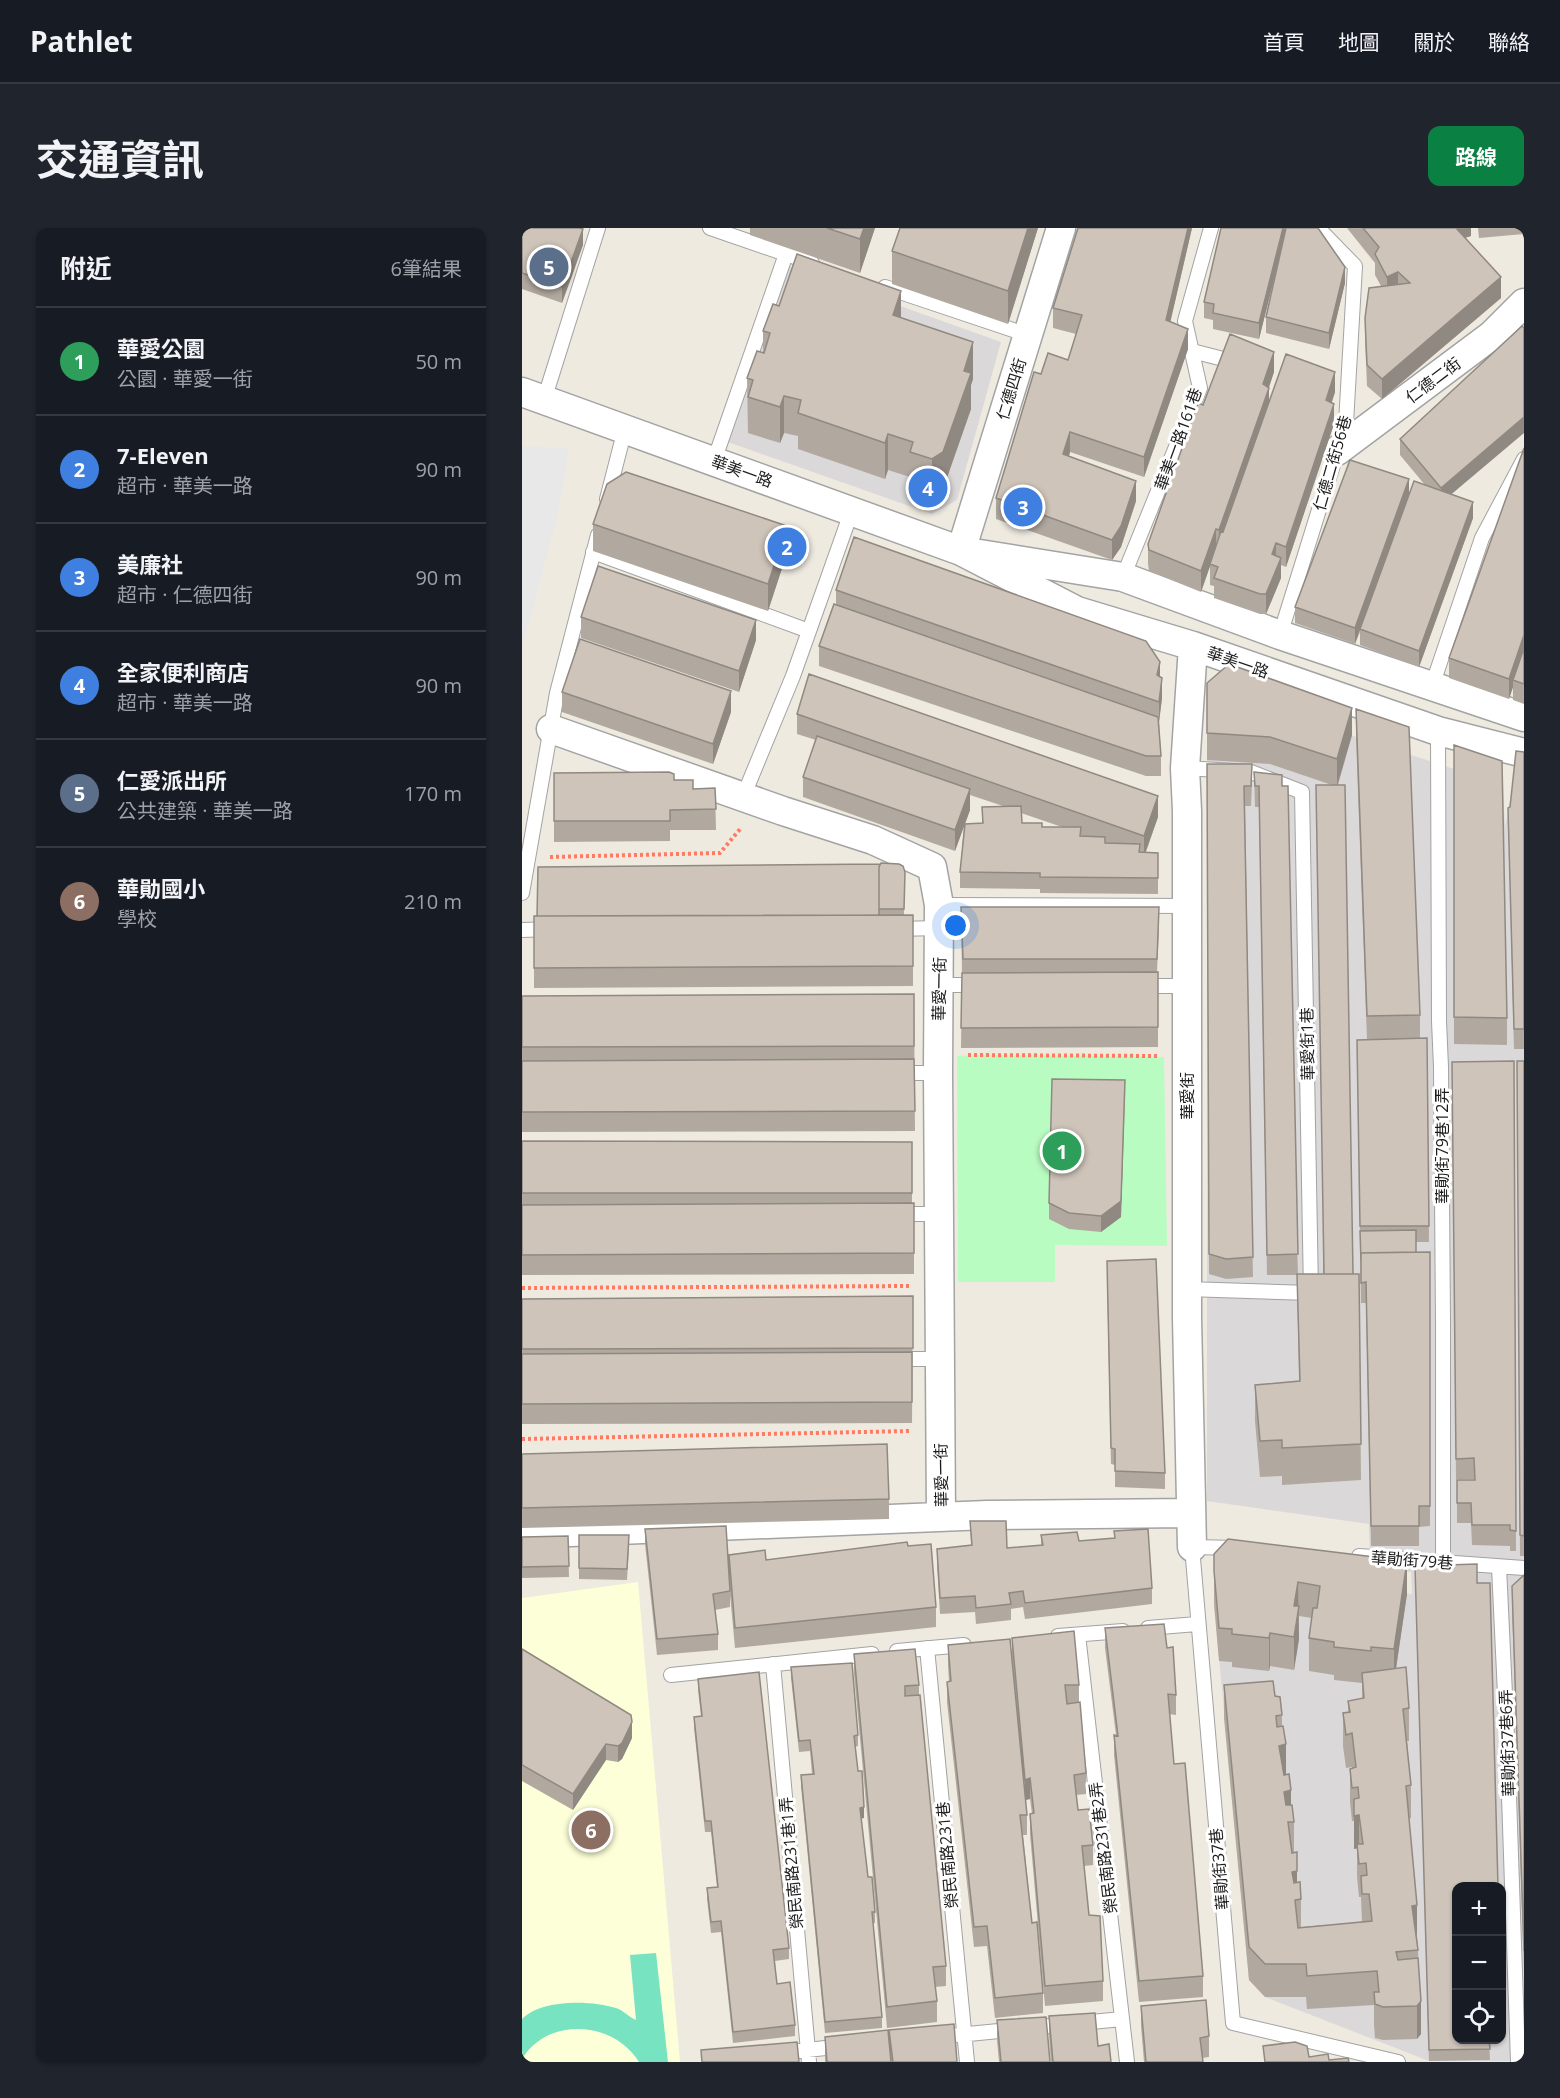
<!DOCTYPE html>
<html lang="zh-TW">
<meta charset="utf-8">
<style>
:root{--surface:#171b24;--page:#20242c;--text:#f1f3f6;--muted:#9ea1a6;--line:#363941;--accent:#0b8043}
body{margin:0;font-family:"Open Sans","Noto Sans TC",sans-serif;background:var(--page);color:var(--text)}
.controls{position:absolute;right:18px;bottom:18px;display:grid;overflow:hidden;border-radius:12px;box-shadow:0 2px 4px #0004}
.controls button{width:54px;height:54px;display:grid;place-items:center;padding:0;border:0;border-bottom:2px solid var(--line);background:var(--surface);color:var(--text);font:30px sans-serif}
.you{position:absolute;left:434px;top:698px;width:21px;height:21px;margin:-15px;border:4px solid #fff;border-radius:50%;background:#1a73e8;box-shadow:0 0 0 9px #1a73e833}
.badge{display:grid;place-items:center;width:39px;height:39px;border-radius:50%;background:var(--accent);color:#fff;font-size:20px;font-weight:700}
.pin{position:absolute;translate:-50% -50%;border:3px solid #fff;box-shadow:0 2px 6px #0006}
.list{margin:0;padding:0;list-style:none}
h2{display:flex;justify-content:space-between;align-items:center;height:78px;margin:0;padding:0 24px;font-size:26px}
h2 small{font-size:20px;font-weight:400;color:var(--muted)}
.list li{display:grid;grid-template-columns:39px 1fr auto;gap:18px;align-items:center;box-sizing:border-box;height:108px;padding:0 24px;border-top:2px solid var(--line)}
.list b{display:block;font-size:22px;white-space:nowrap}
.list p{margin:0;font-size:20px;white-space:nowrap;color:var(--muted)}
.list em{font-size:20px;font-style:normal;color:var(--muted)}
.icon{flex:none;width:33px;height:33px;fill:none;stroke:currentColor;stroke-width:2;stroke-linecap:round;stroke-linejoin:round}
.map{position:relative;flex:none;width:1002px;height:1834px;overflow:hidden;border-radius:12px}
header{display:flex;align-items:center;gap:36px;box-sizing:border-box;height:84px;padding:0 30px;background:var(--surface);border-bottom:2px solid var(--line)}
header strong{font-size:28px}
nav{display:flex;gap:33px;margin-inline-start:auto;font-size:21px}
.intro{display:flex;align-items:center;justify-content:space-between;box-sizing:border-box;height:144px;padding:0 36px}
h1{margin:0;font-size:42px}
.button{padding:15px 27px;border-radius:12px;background:var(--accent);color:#fff;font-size:21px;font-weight:700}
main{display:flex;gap:36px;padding:0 36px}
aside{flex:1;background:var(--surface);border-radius:12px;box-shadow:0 2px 4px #0004}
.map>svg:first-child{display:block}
</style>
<header>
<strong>Pathlet</strong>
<nav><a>首頁</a><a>地圖</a><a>關於</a><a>聯絡</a></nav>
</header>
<div class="intro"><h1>交通資訊</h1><a class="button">路線</a></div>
<main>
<aside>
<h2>附近<small>6筆結果</small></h2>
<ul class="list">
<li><span class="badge" style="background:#2e9e5b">1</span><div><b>華愛公園</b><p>公園 · 華愛一街</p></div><em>50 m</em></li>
<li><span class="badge" style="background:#3f7fe0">2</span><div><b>7-Eleven</b><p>超市 · 華美一路</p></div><em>90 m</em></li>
<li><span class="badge" style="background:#3f7fe0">3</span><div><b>美廉社</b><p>超市 · 仁德四街</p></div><em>90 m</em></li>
<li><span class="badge" style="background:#3f7fe0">4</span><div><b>全家便利商店</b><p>超市 · 華美一路</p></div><em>90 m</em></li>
<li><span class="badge" style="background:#5c6f8a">5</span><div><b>仁愛派出所</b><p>公共建築 · 華美一路</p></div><em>170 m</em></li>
<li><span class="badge" style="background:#8d6e63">6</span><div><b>華勛國小</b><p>學校</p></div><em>210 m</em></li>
</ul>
</aside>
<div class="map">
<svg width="1002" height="1834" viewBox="0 0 1002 1834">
<rect width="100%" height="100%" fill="#eeeae0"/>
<!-- residential -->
<path fill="#dad8d8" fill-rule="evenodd" d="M266,38L479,114L435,272L410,286L206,214Z
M707,463L834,509L981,557L983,598L994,543L1002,544V1833H907L743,1769L727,1752L692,1376V1359L706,1344L890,1366L889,1344L848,1340L847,1296L685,1273V482ZM934,1658H980V1812H934Z"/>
<!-- education -->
<path fill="#fdffd8" d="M116,1354L158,1834H0V1370Z"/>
<!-- park -->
<path fill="#b9fcc2" d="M461,827L642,829L645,1018L533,1017V1054H436L435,828Z"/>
<!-- pitch -->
<path fill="#78e3c0" d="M134,1725L146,1834H117C92,1793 26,1788 0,1831V1791C19,1771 69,1772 94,1780C101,1782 107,1789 114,1792L108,1727Z"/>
<!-- parking -->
<path fill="#e8e8e8" d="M0,218L47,220L36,286L0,420Z"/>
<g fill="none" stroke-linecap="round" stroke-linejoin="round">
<defs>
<path id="service" d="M188,0L290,35
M363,59L506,107
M670,123L717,135
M22,172L76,0
M192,233L264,26
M85,271L103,201
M71,324L287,403
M601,349L678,160L663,93L689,0
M758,407L824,195L833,38L796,0
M910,458L960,310L1002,231
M916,503L917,793L919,839L921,1094V1334
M663,540L729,544L780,564L789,1065L664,1061
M221,569L271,448L330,282
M0,665L35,465L76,307
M417,677L665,678
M374,701L417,700
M0,702L31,701
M417,757H457
M620,758H665
M374,845H416
M374,986H416
M374,1131H418
M717,1320L670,1319L711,1795L876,1834
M837,1328L1002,1340
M977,1339L985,1509L996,1834
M626,1400L675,1396
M556,1407L605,1834
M536,1408L601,1403
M405,1420L445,1834
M375,1423L442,1417
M251,1436L287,1834
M149,1447L350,1426
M436,1807L600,1791
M259,1825L321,1818"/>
<path id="minor" d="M0,164L439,323L539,0
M815,223L970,107L1002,75
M1002,489L758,407L601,349L439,323L555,383L671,418L916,503L1002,525
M29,501L261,583L351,612L410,639L417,677L416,845L419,1289
M0,1306L465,1287L668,1285
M670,1319L665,1090V583L663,540L671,418"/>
</defs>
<!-- service casing -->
<use href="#service" stroke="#a3a3a3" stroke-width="16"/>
<!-- minor casing -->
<use href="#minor" stroke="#a3a3a3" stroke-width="31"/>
<!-- path -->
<path stroke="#ff7a60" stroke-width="4" stroke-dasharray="3 3" stroke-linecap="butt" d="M28,629L198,625L219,600
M446,827L637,828
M0,1060L389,1058
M0,1211L388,1203"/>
<!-- service -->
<use href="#service" stroke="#fff" stroke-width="14"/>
<!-- minor -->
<use href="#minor" stroke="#fff" stroke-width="28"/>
</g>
<!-- wall -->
<path fill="#b1a99f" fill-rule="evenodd" d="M0,0L61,17L40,75L0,61Z
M228,0H353L338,45L228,7Z
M378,0H516L486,96L370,56V23Z
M556,0H670L648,94L666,121L622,249L548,224L547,228L614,273L599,319L590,332L474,291V270L519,146L546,132L554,106L531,100V80Z
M699,0H796L823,39V55L807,121L744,105V89L762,10L737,111L691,101V92L682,90V74Z
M825,0H949V8L943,10L979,70L860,171L845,158L843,110V90L859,58L853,47V35Z
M956,0H1002V6L957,10Z
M257,78L379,90L451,151L449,157V181L421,261L410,268L388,261V249L366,242L363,251L276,221V208L262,205L258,215L226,205L225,150L241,125V103Z
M752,144L747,159V173L813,164L809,175L812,196L764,339L759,337V350L744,386H738L692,370V358L688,357V338L679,364L627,343L626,336V316L681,177Z
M878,211L951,290L897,439L838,417V404L833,416L773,395V379L887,267L903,257L878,227Z
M1002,220V476L991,472V459L987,471L927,450V430Z
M71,296L265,325L246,383L71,323Z
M314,362L638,449L640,470L637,494L639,528V548H624L297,438V418L314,376Z
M59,389L234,412L217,464L59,410Z
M685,455L830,507L816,557L831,1046H837L839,1252L760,1257V1248L738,1249L733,1193V1157L777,1153L775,1047H745L737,579H733L732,544L760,558L776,1046H801L810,557L748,536L685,532Z
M40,464L209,484L191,536L40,484Z
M834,481L898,787V811L905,810L907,1014H894V1024H908V1298L897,1299V1318H849L844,1075H839L835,812H845L834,509Z
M275,486L636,589L624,624L636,625V666L518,665V661L438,660V644L442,598L433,623L281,569V549L294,512L275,506ZM448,567L481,578L460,579V595L443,596L448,582ZM499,585L540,599H520L500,595Z
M932,517L985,790V817L932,816Z
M1002,524V821H992L986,580L988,579Z
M685,536L730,556L729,578H723L731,1049L704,1051L687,1046Z
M32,545L152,552L171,561L193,560L194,602H148V613L32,614Z
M383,644L382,687H391V758L12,760V688Z
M439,679L637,699L635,744H636V819L439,820L440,747Z
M392,766L393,903L0,904V768Z
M992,833L994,1323H988V1318L950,1317L949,1295H935V1252H952V1251H934L930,834Z
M995,833H1002V1328H998Z
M603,868L599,989L579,1004L547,1001L527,991V975Z
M0,913L390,914V975H392V1046L0,1047Z
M585,1049L643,1245V1261L593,1259V1237L589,1236Z
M391,1068L390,1195L0,1196V1071Z
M0,1226L367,1271V1291L0,1300Z
M448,1293L485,1320L519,1317V1307L557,1313L592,1310V1303L630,1360V1376L503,1391L501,1379L489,1381V1392L454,1396L453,1384L418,1386L415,1337V1321L449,1317Z
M123,1301L207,1337V1327L244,1332L386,1318L414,1379V1399L213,1420L208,1367V1379L193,1382L196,1406V1422L135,1427L123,1316Z
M57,1307L107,1318L105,1352L57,1351Z
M46,1308L47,1349L0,1350V1309Z
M893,1338L934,1812H977H967L968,1832L907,1833Z
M692,1343L885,1366L874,1440L887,1480V1513H885L889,1557V1590L887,1591L896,1722L899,1806L895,1811L861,1812L853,1810L852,1797V1777L785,1781L784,1769H743L727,1752L702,1490V1457L753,1468L760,1487V1498L764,1547L772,1594V1625L775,1654L779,1671V1699L840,1694L839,1669H837L835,1649V1620L832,1621V1593H830L828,1574V1541L830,1540V1539L824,1540L821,1518V1485H826V1473L840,1471V1455L812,1452V1447L787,1443V1410L790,1390L777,1388V1411L772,1442L748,1438L747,1443L710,1439V1434L697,1433L692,1376Z
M1002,1347V1744L990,1379V1358Z
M583,1400L645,1420L654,1467V1487L647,1486L652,1536L681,1748V1769L617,1774L592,1527V1507H594L583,1420Z
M490,1410L557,1457V1474L564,1545V1566L554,1567L556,1582L571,1617V1637L562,1638L567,1687L581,1753V1773L523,1778L508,1606V1586H510L508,1571L503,1572L505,1587V1607H501L510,1695L521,1765V1785L473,1790L465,1718L452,1719L425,1474V1454H427L426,1437V1417L498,1520L490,1430Z
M0,1421L110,1510L100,1531L96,1534L84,1532L51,1582L0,1553Z
M332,1426L397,1457V1467L424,1738V1758L413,1759L415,1773V1794L365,1800L332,1446Z
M269,1439L336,1507V1518L333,1519L342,1590H339L346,1649L353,1684V1695H351L360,1789V1800L303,1805L279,1558V1547L290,1546L288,1523L277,1524L269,1450Z
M176,1451L267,1720V1731L253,1733L255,1756L273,1797V1808L211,1815L199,1704L189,1705L185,1671V1660L195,1659L189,1604H183L172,1500V1489L179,1488L176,1462Z
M619,1778L687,1808V1829L680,1830L681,1834H622L619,1798Z
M527,1788L576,1818L589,1834H529L527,1808Z
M475,1792L528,1834H477L475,1812Z
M367,1802L435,1834H303V1809L367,1819Z"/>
<!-- shaded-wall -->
<path fill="#908982" d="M342,0H353L338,45V11Z
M506,0H516L486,96V63Z
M666,0H670L644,113V92Z
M761,0H765L737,111V95Z
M928,0H949V8L928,14Z
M61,1V17L40,75V59Z
M823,39V55L807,121V105Z
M876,44V65L865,69V49Z
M979,49V70L860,171V151Z
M379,63V99L371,87Z
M666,101V121L622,249V229Z
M451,114V151L449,157V181L421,261L410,268V231Z
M752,124V144L741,177V156Z
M813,144V164L804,193V172Z
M747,160V180L697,322V302Z
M262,168V205L258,215V179Z
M812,176V196L764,339V319Z
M1002,189V205L919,275V260Z
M548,204V224L541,247V226Z
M366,206V242L363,251V215Z
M887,251V267L838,401L833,416V400Z
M614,253V273L599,319L590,332V312Z
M951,274V290L897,439V423Z
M265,298V325L246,383V356Z
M694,301V321L679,364V343Z
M754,315V335L750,326Z
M759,330V350L744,386V366Z
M234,392V412L217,464V443Z
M1002,407V428L991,452V459L987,471V451Z
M638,434V454L635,447Z
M640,450V470L637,494V474Z
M209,463V484L191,536V516Z
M830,480V507L815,558V531Z
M448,561V582L433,623V602Z
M636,568V589L622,628V608Z
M603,852L599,989L579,1004V988Z
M885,1333V1366L872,1454V1421Z
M776,1354L777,1411L772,1442V1378Z
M748,1405V1438L747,1443V1410Z
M110,1494V1510L100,1531L96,1534V1518Z
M84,1516V1532L51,1582V1566Z
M764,1516V1549L757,1551V1518Z
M508,1550V1571L503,1572V1552Z
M769,1562V1594H766L762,1564Z
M342,1579V1590L338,1591V1580Z
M837,1587V1620L832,1621V1588Z
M775,1643V1672H773L770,1644Z
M895,1677V1710L890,1678Z
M899,1773V1806L895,1811V1778Z"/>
<!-- building -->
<path fill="#cec4b9" stroke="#908982" stroke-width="1.5" d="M0,0H57L61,1L40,59L0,45Z
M305,0H342L338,11Z
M378,0H506L486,63L370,23Z
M556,0H666L644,92L666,101L622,229L548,204L541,226L614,253L599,298L590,312L474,270L512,144L519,146L526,125L546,132L560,87L531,80Z
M699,0H761L737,95L691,85L692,76L682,74Z
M764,0H796L823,39L807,105L744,89Z
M841,0H934L979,49L860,151L845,137L843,90L847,60L888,55L876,44L865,49L853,26L857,19Z
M275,26L379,63L371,87L451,114L442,143L449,145L421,224L410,231L388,224L391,214L366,206L363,215L276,185L279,172L262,168L258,179L226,169L231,152L225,150L235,123L242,125L248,105L241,103L251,76L257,78Z
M1000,98L1002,100V189L919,260L878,211Z
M708,106L752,124L741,156L747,160L697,302L694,301L679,343L627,322L626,316L676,175L681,177Z
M764,126L813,144L804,172L812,176L764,319L754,315L750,326L759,330L744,366H738L692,350L696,339L688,336L699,303L701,304Z
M1002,220V407L987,451L927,430Z
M828,232L887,251L833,400L773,379Z
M104,244L265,298L246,356L71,296L85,256Z
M892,253L951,274L897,423L838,401Z
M332,309L624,413L638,434L635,447L640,450L637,474L314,362Z
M76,338L234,392L217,443L59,389Z
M312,376L636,489L639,528H624L297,418Z
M58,411L209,463L191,516L40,464Z
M1002,420V456L991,452Z
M707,436L830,480L815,531L748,509L685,505V455Z
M287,446L636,568L622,608L275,486Z
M834,481L887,499L898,787L845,788Z
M295,508L448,561L433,602L281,549Z
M932,517L980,533L985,790L932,789Z
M994,523L1002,524V801H992L986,580L988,579Z
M685,536H730L729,558H722L731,1029L704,1031L687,1026Z
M147,544L152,546V552H171V561L193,560L194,581L148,582V593H32V545Z
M732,544L760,547V558H766L776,1026L745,1027L737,558H733Z
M794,557H823L831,1046H802Z
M499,578L500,595H520V599H559L558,608L583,609V615L618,616L617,624L636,625V650L518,649V645L438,644L443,596L461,595L460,579Z
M359,635L377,636L381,638L383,644L382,681H357V639Z
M358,636L357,639V687L15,688L16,639Z
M439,679H637L635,731H441Z
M391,687V738L12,740V688Z
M636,744V799L439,800L440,745Z
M392,766V818L0,819V768Z
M905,810L907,998H838L835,812Z
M392,831L393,883L0,884V833Z
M992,833L994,1303L988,1302V1297H950L949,1275H935V1252H953L952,1230L934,1231L930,834Z
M995,833H1002V1308L998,1307Z
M530,851L603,852L599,973L579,988L547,985L527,975Z
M0,913L390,914V965H0Z
M392,975V1025L0,1027V977Z
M894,1002V1024L839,1025V1034L838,1003Z
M908,1024V1278H897V1298H849L844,1054L839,1055V1025Z
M634,1031L643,1245L593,1243V1221L589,1220L585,1033Z
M775,1046H837L839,1216L760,1220V1212L738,1213L733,1157L778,1153Z
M391,1068V1120L0,1121V1071Z
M390,1124V1174L0,1176V1126Z
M365,1216L367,1271L0,1280V1226Z
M448,1293H484L485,1320L521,1317L519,1307L555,1304L557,1313L593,1310L592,1303L626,1301L630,1360L503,1375L501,1363L487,1365L489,1376L454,1380L453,1368L418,1370L415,1321L450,1317Z
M204,1298L208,1363L191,1366L196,1406L135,1411L123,1301Z
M57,1307H107L105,1341L57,1340Z
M46,1308L47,1338L0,1339V1309Z
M706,1311L885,1333L872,1421L849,1419V1423L812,1419V1414L787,1410L791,1380H795L798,1358L776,1354L772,1378H777L772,1409L748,1405L747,1410L710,1406V1401L697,1400L692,1343V1326Z
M385,1314L386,1318L409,1316L414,1379L213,1400L207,1327L243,1322L244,1332Z
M955,1336V1355H968L976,1659H934V1812H967L968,1821L907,1822L893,1338Z
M1002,1347V1723L990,1358Z
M642,1396L645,1420L651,1419L654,1467L646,1466L652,1536L663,1535L681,1748L617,1753L592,1507L596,1508L583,1400Z
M552,1403L557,1457H543L545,1476L558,1474L564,1545L552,1547L556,1582L567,1581L571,1617L560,1618L567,1687L578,1688L581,1753L523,1758L508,1586L512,1585L508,1550L503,1552L490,1410Z
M488,1411L505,1587H498L510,1695L515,1694L521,1765L473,1770L465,1698L452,1699L425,1454L429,1453L426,1417Z
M0,1421L109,1487L110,1494L100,1515L96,1518L84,1516L51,1566L0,1537Z
M393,1421L397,1457L383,1458V1468L398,1467L424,1738L411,1739L415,1773L365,1779L332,1426Z
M330,1435L336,1507L332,1508L336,1543H340L342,1579L338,1580L346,1649H350L353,1684H350L360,1789L303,1794L279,1547L292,1546L288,1512L277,1513L269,1439Z
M884,1439L887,1480L881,1481L889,1557L884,1558L895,1677L890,1678L896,1722L874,1724L876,1732L896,1730L899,1773L895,1778L861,1779L853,1776L852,1764H857L855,1743L785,1748L784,1736H743L727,1719L702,1457L751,1453L753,1468L758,1469L760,1487L754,1488L755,1499L761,1498L764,1516L757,1518L762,1547L767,1546L769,1562L762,1564L764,1577H770L772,1594H766L770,1625L775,1624V1643L770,1644L772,1655L778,1654L779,1671L773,1672L776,1700L850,1693L847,1666H840L839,1648L845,1647L844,1635L837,1636L835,1616H841L837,1587L832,1588V1571L837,1570L836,1559L830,1560L828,1541L834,1539L830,1505L824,1507L821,1485L828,1484L826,1473L842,1470L840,1445Z
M237,1444L267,1720L251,1722L255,1756L268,1754L273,1797L211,1804L199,1693L189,1694L185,1660L196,1659L189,1593H183L172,1489L180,1488L176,1451Z
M684,1772L687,1808L678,1810L681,1834H624L619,1778Z
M573,1785L576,1818L587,1816L589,1834H531L527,1788Z
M524,1789L528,1834H479L475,1792Z
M432,1796L435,1834H371L367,1802Z
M366,1802L369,1834H305L303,1809Z
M275,1814L277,1834H180L179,1822Z
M773,1814L785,1818L787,1829L806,1826L807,1832L826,1830L827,1834H743L741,1818Z"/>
<g text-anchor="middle" stroke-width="6" stroke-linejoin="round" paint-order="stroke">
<!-- street labels -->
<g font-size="16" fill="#1c1c1c" stroke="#fff">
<text transform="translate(911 152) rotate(-37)" y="6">仁德二街</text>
<text transform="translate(489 161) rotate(-73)" y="6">仁德四街</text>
<text transform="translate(656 211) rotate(-70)" y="6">華美一路161巷</text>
<text transform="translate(810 235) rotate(-74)" y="6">仁德二街56巷</text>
<text transform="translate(220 243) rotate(20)" y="6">華美一路</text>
<text transform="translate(716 434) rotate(19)" y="6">華美一路</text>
<text transform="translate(417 761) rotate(-89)" y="6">華愛一街</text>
<text transform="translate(785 816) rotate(-91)" y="6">華愛街1巷</text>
<text transform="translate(665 868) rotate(-90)" y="6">華愛街</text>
<text transform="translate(920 918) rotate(-90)" y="6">華勛街79巷12弄</text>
<text transform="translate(419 1247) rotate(-91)" y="6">華愛一街</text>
<text transform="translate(890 1332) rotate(4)" y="6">華勛街79巷</text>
<text transform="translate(985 1515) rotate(-92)" y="6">華勛街37巷6弄</text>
<text transform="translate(581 1620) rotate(-97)" y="6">榮民南路231巷2弄</text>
<text transform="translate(425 1627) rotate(-95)" y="6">榮民南路231巷</text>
<text transform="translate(269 1635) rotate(-95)" y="6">榮民南路231巷1弄</text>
<text transform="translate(697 1641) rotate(-95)" y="6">華勛街37巷</text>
</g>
</g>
</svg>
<div class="controls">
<button>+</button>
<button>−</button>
<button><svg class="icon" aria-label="locate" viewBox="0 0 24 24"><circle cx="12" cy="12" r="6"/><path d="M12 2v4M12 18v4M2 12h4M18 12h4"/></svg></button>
</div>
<div class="you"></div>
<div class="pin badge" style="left:540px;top:923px;background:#2e9e5b">1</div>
<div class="pin badge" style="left:265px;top:319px;background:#3f7fe0">2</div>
<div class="pin badge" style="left:501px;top:279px;background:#3f7fe0">3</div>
<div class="pin badge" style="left:406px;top:260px;background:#3f7fe0">4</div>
<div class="pin badge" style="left:27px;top:39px;background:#5c6f8a">5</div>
<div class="pin badge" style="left:69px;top:1602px;background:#8d6e63">6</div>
</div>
</main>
